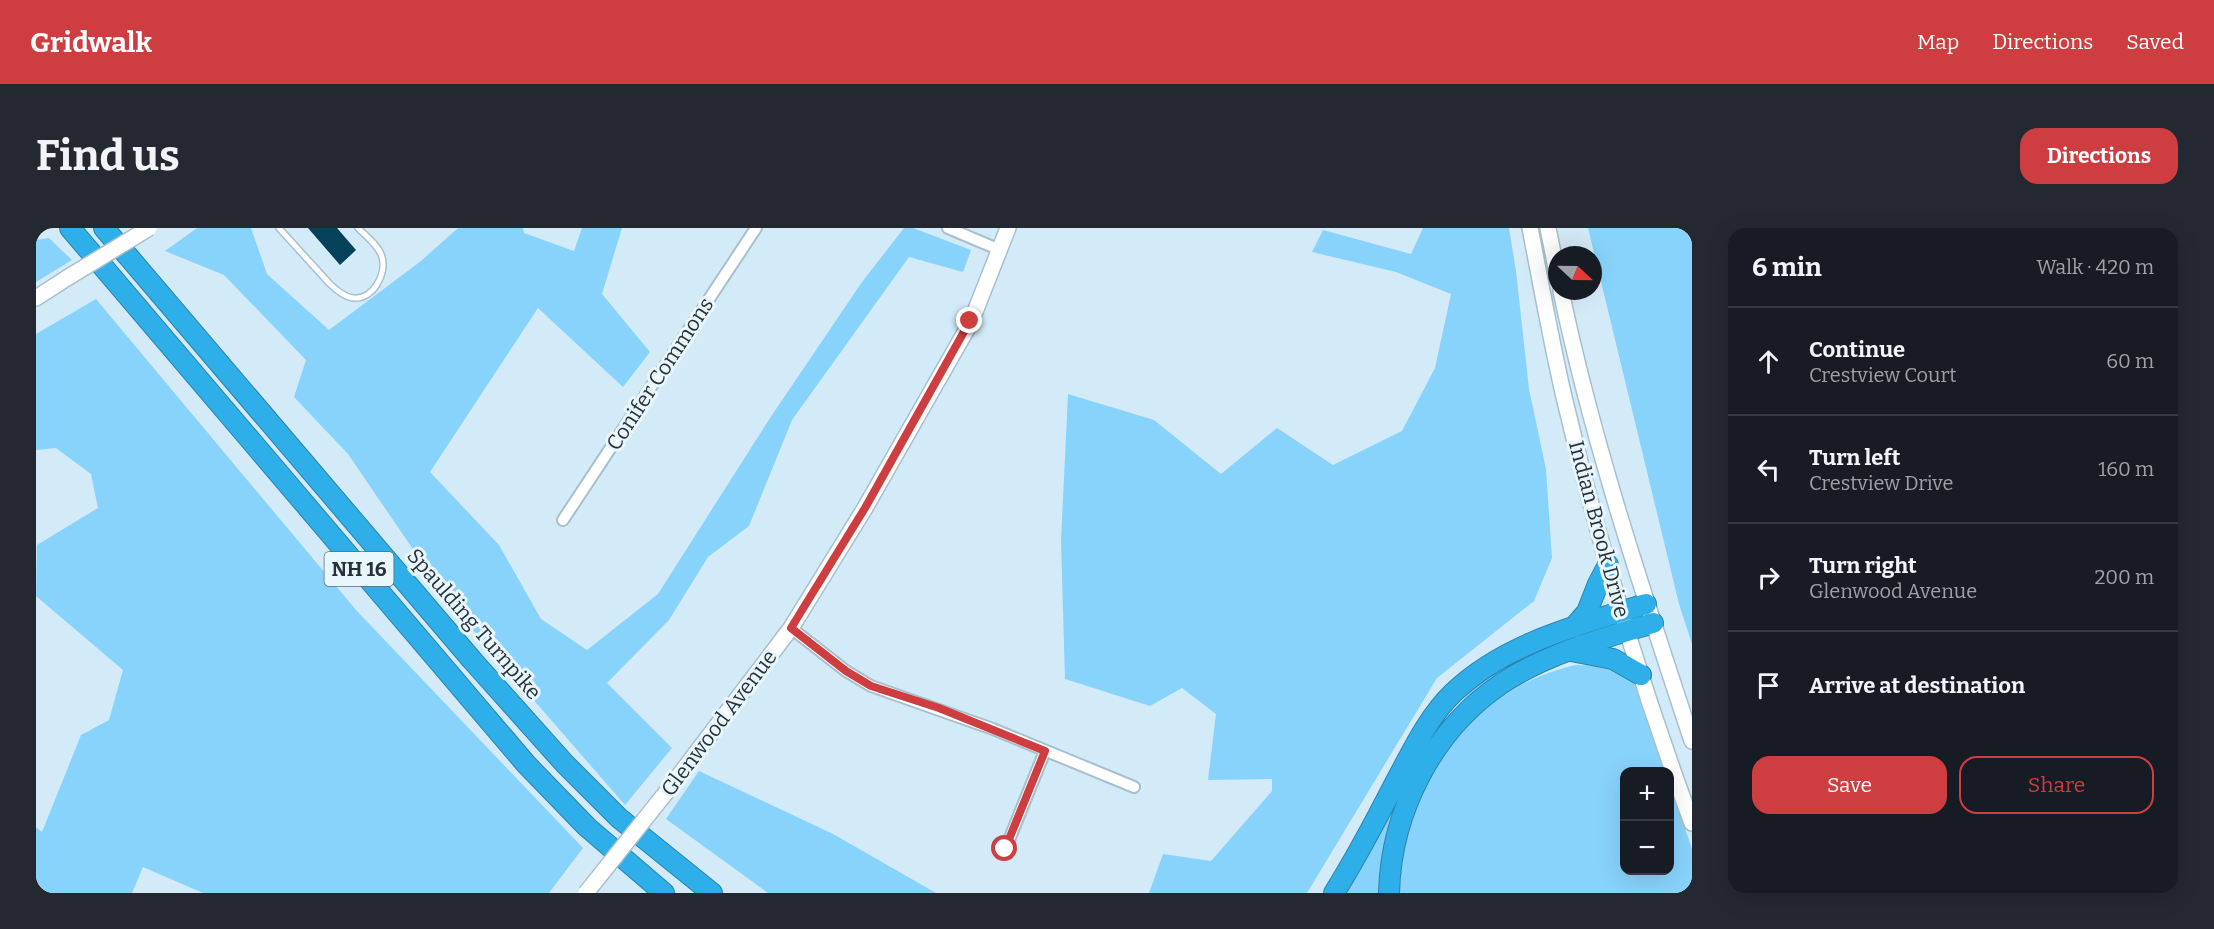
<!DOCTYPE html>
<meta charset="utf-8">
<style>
:root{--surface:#171b24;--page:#242831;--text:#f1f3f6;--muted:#9ea1a6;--line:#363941;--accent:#ce3e41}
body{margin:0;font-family:Bitter,serif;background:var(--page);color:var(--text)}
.controls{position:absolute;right:18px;bottom:18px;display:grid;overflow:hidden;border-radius:12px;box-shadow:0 6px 24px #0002}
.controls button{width:54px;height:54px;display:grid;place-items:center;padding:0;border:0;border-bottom:2px solid var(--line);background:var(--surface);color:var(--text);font:30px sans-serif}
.compass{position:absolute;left:1512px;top:18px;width:54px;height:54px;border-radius:50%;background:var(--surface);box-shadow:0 6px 24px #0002;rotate:112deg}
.stop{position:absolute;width:18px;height:18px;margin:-14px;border:4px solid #ce3e41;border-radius:50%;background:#fff}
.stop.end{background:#ce3e41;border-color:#fff;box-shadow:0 2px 6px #0008}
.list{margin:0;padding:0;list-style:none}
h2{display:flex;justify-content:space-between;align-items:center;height:78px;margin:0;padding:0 24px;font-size:26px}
h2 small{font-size:20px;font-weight:400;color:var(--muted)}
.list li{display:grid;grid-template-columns:39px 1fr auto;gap:18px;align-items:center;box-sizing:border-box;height:108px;padding:0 24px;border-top:2px solid var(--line)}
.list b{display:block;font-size:22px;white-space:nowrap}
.list p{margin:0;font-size:20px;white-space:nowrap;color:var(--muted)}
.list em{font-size:20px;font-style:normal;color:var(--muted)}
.actions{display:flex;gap:12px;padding:18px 24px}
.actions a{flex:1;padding:14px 0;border:2px solid var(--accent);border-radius:18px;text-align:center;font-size:21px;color:var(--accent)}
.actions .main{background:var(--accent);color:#fff}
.icon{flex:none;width:33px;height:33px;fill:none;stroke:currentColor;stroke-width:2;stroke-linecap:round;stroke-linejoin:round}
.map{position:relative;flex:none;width:1656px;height:665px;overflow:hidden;border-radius:18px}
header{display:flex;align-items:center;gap:36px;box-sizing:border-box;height:84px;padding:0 30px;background:var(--accent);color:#fff}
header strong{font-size:28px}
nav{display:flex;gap:33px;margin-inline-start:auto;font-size:21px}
.intro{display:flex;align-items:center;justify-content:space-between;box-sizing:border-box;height:144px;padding:0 36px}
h1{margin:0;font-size:42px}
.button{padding:15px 27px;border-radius:18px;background:var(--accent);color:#fff;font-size:21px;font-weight:700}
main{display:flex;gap:36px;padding:0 36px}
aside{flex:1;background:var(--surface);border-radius:18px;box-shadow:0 6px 24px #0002}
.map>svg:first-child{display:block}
</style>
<header>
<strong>Gridwalk</strong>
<nav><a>Map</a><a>Directions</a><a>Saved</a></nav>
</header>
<div class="intro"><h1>Find us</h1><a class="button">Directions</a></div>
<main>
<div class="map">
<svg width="1656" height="665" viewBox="0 0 1656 665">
<rect width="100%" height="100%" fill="#d3eaf8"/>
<!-- green -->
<path fill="#88d3fc" d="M161,0H215L231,46L293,102L385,33L422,0H487L488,5L538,23L546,0H586L566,66L614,124L587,159L502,80L394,244L463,317L505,391L551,422L622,366L734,190L826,54L868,0H877L935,22L927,44L873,29L756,192L713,298L672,329L633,392L571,455L636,520L589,577L415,377L312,226L258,169L270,132L188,47L129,23Z
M1387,0H1473L1480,43L1493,161L1510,241L1516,330L1498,373L1401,450L1271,665H1113L1127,626L1175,633L1236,563V551L1172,552L1180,486L1146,460L1114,478L1029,451L1025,313L1032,166L1118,192L1185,246L1241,200L1297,237L1366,203L1399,140L1415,66L1360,44L1276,24L1287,2L1375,26Z
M1552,0H1656V416L1643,376Z
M13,10L36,32L0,54V12Z
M60,71L320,382L547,620L513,665H167L107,639L96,665H0V599L6,604L45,507L73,492L87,442L0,368L1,317L62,280L55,246L20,220L0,222V106Z
M1521,415L1522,418L1402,510L1349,665H1306L1401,500L1436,462L1462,442L1493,426Z
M1540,437C1563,438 1590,437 1601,461L1629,543L1588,544V642H1634V556L1656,621V665H1360C1367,560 1433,460 1540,437Z
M663,543L797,606L900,665H732L630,591Z"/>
<!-- building -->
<path fill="#05415b" d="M272,0H301L320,22L304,37Z"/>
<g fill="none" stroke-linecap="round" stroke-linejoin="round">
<defs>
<path id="lane" d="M243,0L293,55C300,62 308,69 317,70C337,72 351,46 346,29C343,18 330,8 322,0"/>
<path id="street" d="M912,0L964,22
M527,292L720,0
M755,400L810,443L835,458L957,501L1098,559
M969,622L1009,523"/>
<path id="secondary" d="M1494,0C1505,56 1515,113 1528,169C1562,313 1604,456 1656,595
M1512,0L1521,45
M1525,63C1557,216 1607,364 1656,513
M0,70L31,50
M632,562L755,400L829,280L935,94L972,0"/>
<path id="highway" d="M34,0L490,536L551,599L628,665
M68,0L436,432L529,536L583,590L676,665
M1538,399L1551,384L1562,356L1572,337
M1535,423L1577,431L1605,447
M1298,665C1320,630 1339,594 1358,557C1375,526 1391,490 1417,465C1469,415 1543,397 1610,376
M1353,665C1355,583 1397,502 1465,456C1510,426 1565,411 1617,395"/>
</defs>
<!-- lane casing -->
<use href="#lane" stroke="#a8bfcc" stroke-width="8"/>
<!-- street casing -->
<use href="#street" stroke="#a8bfcc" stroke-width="14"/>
<!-- secondary casing -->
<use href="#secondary" stroke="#a8bfcc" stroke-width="18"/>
<!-- highway casing -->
<use href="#highway" stroke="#2c83aa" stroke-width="22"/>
<!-- lane -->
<use href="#lane" stroke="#fff" stroke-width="5"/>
<!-- street -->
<use href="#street" stroke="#fff" stroke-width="10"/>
<!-- secondary -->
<use href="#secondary" stroke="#fff" stroke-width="15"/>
<!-- highway -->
<use href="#highway" stroke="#2eafe9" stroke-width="20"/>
<defs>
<path id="secondary-bridge" d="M31,50L113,0
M550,665L632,562"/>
</defs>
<!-- secondary-bridge casing -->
<use href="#secondary-bridge" stroke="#a8bfcc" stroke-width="18" stroke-linecap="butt"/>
<!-- secondary-bridge -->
<use href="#secondary-bridge" stroke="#fff" stroke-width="15"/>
</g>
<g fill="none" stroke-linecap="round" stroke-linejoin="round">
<!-- route -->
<path stroke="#ce3e41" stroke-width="8" d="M934,93L829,280L755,400L810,443L835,458L903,480L1009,523L969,621"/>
</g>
<g text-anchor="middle" stroke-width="6" stroke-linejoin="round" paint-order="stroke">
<!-- shield labels -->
<rect fill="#e8f6fe" stroke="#626c72" stroke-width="1.5" x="288.5" y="324" width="69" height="34" rx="4.5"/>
<g font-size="20" font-weight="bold" fill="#283136">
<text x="323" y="348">NH 16</text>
</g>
<!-- street labels -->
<g font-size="21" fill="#283136" stroke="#e8f6fe">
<text transform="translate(624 146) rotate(-57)" y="7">Conifer Commons</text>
<text transform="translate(1563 301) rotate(75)" y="7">Indian Brook Drive</text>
<text transform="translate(438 396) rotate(49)" y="7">Spaulding Turnpike</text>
<text transform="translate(683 495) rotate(-53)" y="7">Glenwood Avenue</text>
</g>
</g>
</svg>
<div class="controls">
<button>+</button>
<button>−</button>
</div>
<svg class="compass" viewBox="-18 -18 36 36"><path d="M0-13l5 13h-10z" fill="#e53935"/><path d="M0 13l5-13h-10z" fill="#9ea1a6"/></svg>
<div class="stop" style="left:969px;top:621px"></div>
<div class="stop end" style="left:934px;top:93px"></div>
</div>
<aside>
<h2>6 min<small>Walk · 420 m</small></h2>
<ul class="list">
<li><svg class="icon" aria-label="ahead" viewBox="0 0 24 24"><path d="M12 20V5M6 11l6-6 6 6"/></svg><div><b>Continue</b><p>Crestview Court</p></div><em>60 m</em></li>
<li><svg class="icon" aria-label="left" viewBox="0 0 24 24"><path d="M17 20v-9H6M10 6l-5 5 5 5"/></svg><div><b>Turn left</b><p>Crestview Drive</p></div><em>160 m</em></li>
<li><svg class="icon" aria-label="right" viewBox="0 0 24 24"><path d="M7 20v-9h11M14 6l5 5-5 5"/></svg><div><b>Turn right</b><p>Glenwood Avenue</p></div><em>200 m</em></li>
<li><svg class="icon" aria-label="arrive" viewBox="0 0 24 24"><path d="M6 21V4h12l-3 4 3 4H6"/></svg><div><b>Arrive at destination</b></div></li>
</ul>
<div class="actions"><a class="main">Save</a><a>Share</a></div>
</aside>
</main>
